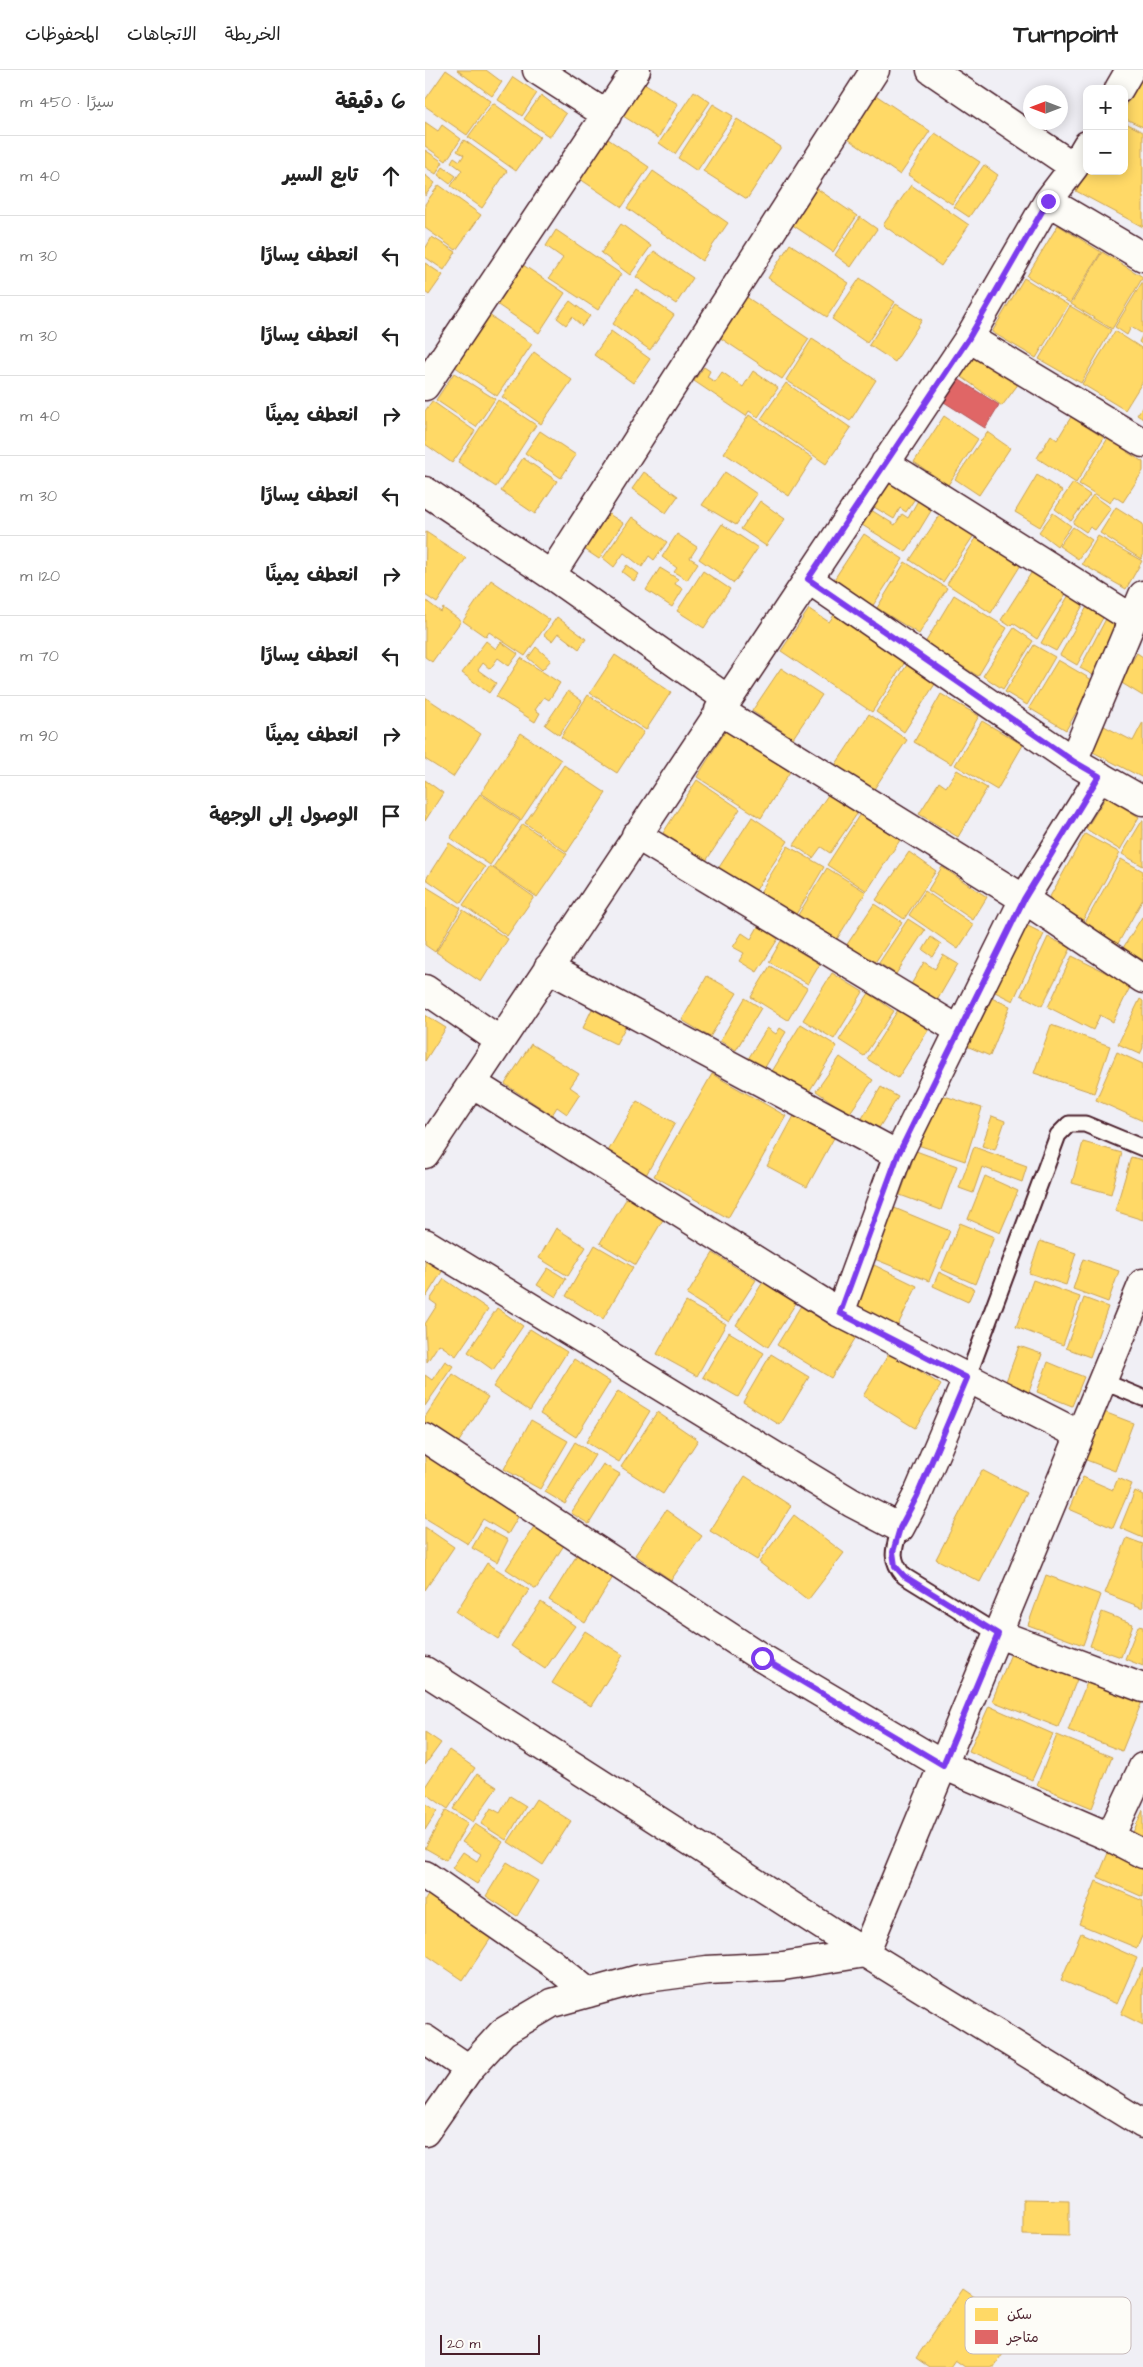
<!DOCTYPE html>
<html lang="ar">
<meta charset="utf-8">
<style>
:root{--surface:#fff;--page:#f6f6f6;--text:#222;--muted:#767676;--line:#e0e0e0}
body{margin:0;font-family:"Architects Daughter","Playpen Sans Arabic",sans-serif;background:var(--page);color:var(--text);direction:rtl}
.controls{position:absolute;right:15px;top:15px;display:grid;overflow:hidden;border-radius:10px;box-shadow:0 2px 12px #0003}
.controls button{width:45px;height:45px;display:grid;place-items:center;padding:0;border:0;border-bottom:1px solid var(--line);background:var(--surface);color:var(--text);font:25px sans-serif}
.compass{position:absolute;left:598px;top:15px;width:45px;height:45px;border-radius:50%;background:var(--surface);box-shadow:0 2px 12px #0003;rotate:270deg}
.scale{position:absolute;left:15px;bottom:12px;width:100px;box-sizing:border-box;padding-left:5px;border:2px solid #4a1f2b;border-top:0;font-size:14px;line-height:18px;white-space:nowrap;color:#4a1f2b;-webkit-text-stroke:4px #fdfcf7;paint-order:stroke}
.stop{position:absolute;width:15px;height:15px;margin:-11px;border:4px solid #7c3aed;border-radius:50%;background:#fff}
.stop.end{background:#7c3aed;border-color:#fff;box-shadow:0 1px 5px #0008}
.list{margin:0;padding:0;list-style:none}
h2{display:flex;justify-content:space-between;align-items:center;height:65px;margin:0;padding:0 20px;font-size:21px}
h2 small{font-size:16px;font-weight:400;color:var(--muted)}
.list li{display:grid;grid-template-columns:32px 1fr auto;gap:15px;align-items:center;box-sizing:border-box;height:80px;padding:0 20px;border-top:1px solid var(--line)}
.list b{display:block;font-size:19px;white-space:nowrap}
.list em{font-size:16px;font-style:normal;color:var(--muted)}
.icon{flex:none;width:28px;height:28px;fill:none;stroke:currentColor;stroke-width:2;stroke-linecap:round;stroke-linejoin:round}
.map{position:relative;flex:none;width:718px;height:2297px;overflow:hidden;direction:ltr}
header{display:flex;align-items:center;gap:30px;box-sizing:border-box;height:70px;padding:0 25px;background:var(--surface);border-bottom:1px solid var(--line)}
header strong{font-size:24px}
nav{display:flex;gap:28px;margin-inline-start:auto;font-size:18px}
main{display:flex}
aside{flex:1;background:var(--surface)}
.map>svg:first-child{display:block}
</style>
<header>
<strong>Turnpoint</strong>
<nav><a>الخريطة</a><a>الاتجاهات</a><a>المحفوظات</a></nav>
</header>
<main>
<div class="map">
<svg width="718" height="2297" viewBox="0 0 718 2297">
<rect width="100%" height="100%" fill="#f0eff5"/>
<filter id="ink" filterUnits="userSpaceOnUse"><feTurbulence type="fractalNoise" baseFrequency=".02" numOctaves="2"/><feDisplacementMap in="SourceGraphic" scale="10" xChannelSelector="R" yChannelSelector="G"/><feConvolveMatrix kernelMatrix="1 2 1 2 8 2 1 2 1" color-interpolation-filters="sRGB"/></filter>
<g filter="url(#ink)">
<!-- homes -->
<path fill="#ffd966" stroke="#c9a154" d="M21,0L66,31L42,65L0,36V30Z
M32,0H61L77,12L67,26Z
M715,6L718,8V57L699,48V39Z
M88,7L112,23L97,46L73,30Z
M219,13L253,34L233,68L198,46Z
M269,21L285,32L250,84L234,73Z
M446,22L505,61L475,105L417,65Z
M116,25L141,44L125,67L99,49Z
M68,33L115,67L91,101L43,67Z
M288,34L308,46L272,101L253,88Z
M312,49L356,77L322,129L278,101Z
M0,52L13,61L17,55L36,69L21,91L0,76Z
M699,52L718,62V157L651,121L662,101H699Z
M510,63L555,92L527,134L483,105Z
M183,69L224,97L197,137L155,109Z
M39,70L82,101L57,138L26,116L37,100L26,92L29,87L35,91L39,85L32,81Z
M0,80L18,92L11,104L0,97Z
M559,95L573,105L544,147L529,137Z
M18,97L31,106L25,114L13,105Z
M228,101L303,153L277,191L202,138Z
M0,105L10,113L0,126Z
M14,115L56,145L31,180L0,158V134Z
M486,115L544,155L516,196L458,155Z
M388,116L432,146L408,182L363,152Z
M435,147L452,159L426,197L410,185Z
M196,154L226,176L205,205L176,183Z
M633,155L676,182L645,233L602,206Z
M131,160L196,204L173,240L124,208L138,188L121,176Z
M7,167L31,182L19,200L0,187V179Z
M365,174L424,213L402,247L343,208Z
M229,181L268,208L251,234L211,207Z
M677,182L718,207L687,259L646,234Z
M0,193L18,205L4,225L0,222Z
M95,193L140,223L114,263L70,233Z
M435,208L470,232L442,273L407,249Z
M599,208L643,235L611,288L567,262Z
M718,211V275L714,272L718,264L706,257L702,265L690,257Z
M211,219L249,245L225,280L188,254Z
M317,224L384,269L357,309L291,265Z
M145,231L165,246L157,256L147,247L141,255L132,248Z
M471,234L497,250L470,292L444,275Z
M645,236L686,260L656,313L614,289Z
M64,245L107,274L72,326L29,296Z
M186,261L225,289L208,313L169,285Z
M690,261L718,279V311L700,340L657,314Z
M387,269L451,310L425,351L361,310Z
M109,282L147,310L116,354L77,327Z
M550,283L597,309L577,336L534,305Z
M279,297L285,301L282,307L290,312L297,302L318,317L328,301L353,318L333,347L324,341L321,346L269,311Z
M29,303L70,329L51,357L11,330Z
M361,313L426,358L401,394L336,349Z
M73,330L111,355L71,417L33,392Z
M7,331L50,361L27,393L0,374V341Z
M718,336V349L712,345Z
M324,345L388,388L364,426L299,383Z
M519,346L553,369L523,415L489,392Z
M646,347L679,368L651,413L612,388L626,365L632,370Z
M115,361L151,385L136,408L100,383Z
M562,362L585,378L554,425L530,409Z
M685,365L705,378L702,382L718,392V401L698,432L689,426L685,433L654,414Z
M98,388L132,411L110,444L76,421Z
M219,402L253,426L241,443L207,419Z
M300,402L332,424L311,455L277,435Z
M612,405L637,421L615,457L590,442Z
M466,408L493,424L481,442L475,438L469,449L449,437Z
M648,413L665,425L646,451L630,439Z
M668,425L686,438L670,460L665,457L661,462L648,453Z
M495,427L509,436L481,482L437,455L446,440L470,455L477,444L483,448Z
M335,431L360,449L341,476L316,459Z
M691,437L718,454V486L716,489L675,463Z
M176,439L198,453L174,489L153,475Z
M516,443L549,465L518,512L485,490Z
M628,443L646,456L632,476L614,462Z
M207,447L242,472L229,490L224,486L217,497L199,483L189,497L178,488Z
M297,454L333,478L309,513L274,489Z
M648,457L667,470L653,489L634,476Z
M1,462L41,488L12,533L0,525Z
M555,462L599,490L566,543L522,514Z
M252,464L272,477L265,488L273,493L262,510L249,502L252,498L237,487Z
M439,464L478,489L447,537L408,511Z
M673,466L717,491L701,519L657,494Z
M480,492L522,518L494,564L452,538Z
M202,495L214,504L209,511L197,502Z
M235,498L253,509L250,514L258,519L247,537L221,520Z
M608,500L642,522L612,569L588,553L585,556L576,550Z
M278,501L305,519L279,558L252,541Z
M66,510L125,550L100,586L64,562L61,567L38,551Z
M645,523L660,532L631,581L616,573Z
M529,525L582,558L553,606L500,573Z
M0,530L16,542L18,538L36,551L7,592L0,587Z
M663,535L680,544L652,595L635,585Z
M384,539L404,552L409,545L480,592L447,642L356,581Z
M132,547L161,569L154,579L133,563L127,571L119,565Z
M682,547L700,557L672,607L655,598Z
M589,558L608,571L578,619L558,606Z
M61,571L71,579L76,572L93,584L84,596L73,588L65,599L58,593L53,600L71,613L64,623L37,603Z
M609,575L630,587L602,635L580,622Z
M111,577L126,590L117,600L103,588Z
M712,583L718,587V626L695,612Z
M190,585L246,622L221,660L165,623Z
M96,588L135,613L124,630L119,627L110,640L115,643L110,652L71,627Z
M633,590L669,611L641,660L604,638Z
M482,595L510,614L479,662L451,642Z
M356,598L397,625L368,668L327,641Z
M143,621L157,631L134,665L120,655Z
M516,624L554,646L526,694L489,672Z
M163,625L219,662L192,703L136,667Z
M0,627L56,664L28,707L0,689Z
M444,644L482,670L447,722L409,697Z
M557,651L598,675L572,720L530,695Z
M718,652V708L664,680L677,655L708,671Z
M302,659L366,700L336,748L272,707Z
M96,663L136,690L96,750L56,723Z
M139,695L181,723L142,782L100,753Z
M532,700L562,718L533,767L494,744L514,712L521,717Z
M0,710L18,723L0,751Z
M272,710L315,739L281,791L238,763Z
M405,722L434,741L405,783L396,777L388,788L369,775Z
M55,724L95,751L65,795L25,768Z
M681,727L714,747L695,780L661,759Z
M435,744L475,770L442,821L402,795Z
M327,747L363,771L329,823L293,799Z
M717,751H718V796L697,784Z
M98,754L142,784L112,827L68,797Z
M660,764L695,783L657,852L622,832Z
M24,773L60,797L36,833L1,809Z
M363,776L399,797L370,846L334,824Z
M484,782L511,801L479,849L451,830Z
M696,789L718,801V829L691,877L657,858Z
M65,796L109,827L82,866L38,835Z
M517,797L562,827L548,850L503,820Z
M402,798L441,822L412,869L373,845Z
M0,816L36,838L10,882L0,875Z
M500,821L549,855L533,879L484,845Z
M449,834L477,852L449,894L421,876Z
M38,840L83,869L56,912L11,882Z
M717,847H718V890L698,878Z
M483,849L500,860L471,904L454,893Z
M593,851L619,864L588,931L562,918Z
M334,855L353,869L332,902L314,891L319,883L308,877L317,863L326,869Z
M506,867L516,874L508,887L498,880Z
M623,867L646,878L617,936L596,925Z
M356,871L395,894L383,914L344,892Z
M518,885L533,894L510,934L484,918L499,892L510,899Z
M647,886L706,915L688,952L675,945L668,960L623,937Z
M345,896L382,918L363,950L326,927Z
M407,903L438,922L409,969L378,950Z
M282,906L312,923L285,967L257,950Z
M444,923L469,941L439,986L414,970Z
M557,924L585,936L565,986L537,974Z
M320,928L336,938L311,980L295,971Z
M715,929L718,931V978L715,984L693,974Z
M167,939L201,956L191,974L158,958Z
M473,940L504,959L473,1008L442,989Z
M0,945L21,958L0,991Z
M376,954L412,976L382,1025L346,1003Z
M626,955L685,976L669,1023L609,1003Z
M342,958L351,964L355,958L361,962L339,999L323,989Z
M106,974L154,1004L145,1017L155,1024L142,1044L132,1037L127,1045L80,1014Z
M692,982L718,994V1051L671,1030Z
M415,987L448,1010L424,1044L391,1021Z
M287,1004L361,1046L303,1148L229,1106Z
M456,1017L473,1027L452,1061L436,1050Z
M510,1023L557,1038L540,1091L493,1075Z
M212,1031L250,1053L221,1105L182,1083Z
M370,1044L410,1066L382,1117L342,1096Z
M567,1046L580,1051L570,1080L557,1076Z
M658,1072L697,1083L686,1124L647,1113Z
M549,1077L602,1096L597,1112L557,1097L548,1123L534,1118Z
M491,1081L532,1096L516,1140L475,1125Z
M706,1087L718,1090V1150L690,1141Z
M560,1106L593,1121L575,1163L543,1149Z
M203,1126L239,1148L211,1195L175,1173Z
M467,1137L525,1161L504,1211L447,1188Z
M535,1153L569,1167L550,1214L516,1199Z
M131,1158L161,1177L143,1206L114,1188Z
M615,1171L651,1183L641,1215L604,1203Z
M170,1175L208,1197L178,1249L141,1226Z
M288,1183L331,1210L304,1252L262,1225Z
M0,1188L18,1200L1,1227H0Z
M658,1189L694,1201L683,1232L648,1219Z
M449,1195L492,1216L471,1259L429,1239Z
M123,1198L141,1209L131,1227L112,1215Z
M514,1202L549,1219L543,1232L508,1216Z
M19,1209L63,1239L31,1286L14,1274L2,1292L0,1254L12,1235L5,1230Z
M608,1210L655,1227L638,1275L591,1257Z
M338,1212L371,1233L343,1277L311,1255Z
M659,1228L683,1237L665,1287L641,1278Z
M261,1232L301,1254L272,1306L232,1284Z
M377,1234L431,1267L406,1308L352,1275Z
M72,1238L98,1256L68,1300L43,1282Z
M105,1259L142,1282L105,1341L68,1317Z
M304,1262L339,1283L313,1327L278,1307Z
M594,1276L617,1284L604,1322L580,1314Z
M465,1282L516,1315L490,1358L438,1326Z
M346,1284L384,1307L355,1355L318,1332Z
M149,1289L185,1312L151,1367L115,1344Z
M20,1291L28,1296L0,1336V1305L7,1310Z
M623,1292L659,1307L647,1336L612,1322Z
M28,1304L63,1327L33,1373L0,1352V1347Z
M193,1321L225,1341L194,1392L161,1372Z
M674,1340L708,1353L690,1401L656,1388Z
M232,1342L273,1370L238,1424L196,1397Z
M106,1350L143,1371L115,1419L79,1399Z
M150,1372L170,1385L140,1434L120,1422Z
M0,1383L96,1442L83,1464L58,1449L43,1474L0,1448Z
M178,1394L195,1404L164,1454L146,1443Z
M557,1400L601,1423L555,1512L511,1489Z
M320,1406L366,1436L332,1490L285,1461Z
M658,1407L688,1420L693,1408L707,1414L688,1458L644,1439Z
M710,1421L718,1425V1468L695,1458Z
M241,1440L277,1466L246,1510L210,1485Z
M369,1445L419,1483L383,1530L334,1492Z
M112,1452L141,1472L111,1519L81,1499Z
M0,1457L29,1477L0,1520Z
M59,1457L83,1470L72,1492L47,1478Z
M702,1468L718,1474V1538L680,1523Z
M152,1485L188,1507L160,1553L124,1530Z
M62,1493L104,1520L73,1569L31,1542Z
M621,1505L676,1525L658,1575L603,1555Z
M116,1532L150,1556L120,1599L86,1576Z
M677,1542L708,1554L696,1587L665,1576Z
M713,1556L718,1557V1596L700,1589Z
M160,1561L198,1585L166,1636L127,1613Z
M589,1576L655,1602L633,1657L567,1631Z
M665,1605L718,1629L697,1681L643,1660Z
M564,1636L628,1664L607,1710L544,1681Z
M0,1662L16,1673L0,1695Z
M632,1665L687,1687L667,1738L612,1715Z
M24,1680L50,1698L23,1739L0,1723V1717Z
M52,1704L72,1717L48,1752L28,1739Z
M85,1726L101,1736L81,1770L56,1754L66,1738L75,1743Z
M111,1729L146,1751L118,1795L83,1772Z
M0,1733L12,1741L0,1760Z
M21,1740L43,1753L21,1790L0,1778Z
M718,1740V1775L705,1769Z
M50,1754L78,1772L52,1814L27,1798L38,1782L52,1791L56,1784L37,1772Z
M686,1776L718,1789V1827L673,1807Z
M82,1792L113,1811L92,1846L61,1826Z
M671,1811L718,1831V1864L712,1878L654,1854Z
M3,1825L66,1868L38,1910L0,1884V1830Z
M656,1863L712,1888L692,1934L636,1910Z
M718,1897V1955L696,1944Z
M598,2129L644,2130V2166L598,2165Z
M538,2219L564,2237L551,2256L582,2278L569,2297H540L530,2290L525,2297H504L491,2288Z"/>
<!-- shops -->
<path fill="#e06666" stroke="#b35154" d="M533,309L574,335L560,358L519,332Z"/>
<g fill="none" stroke-linecap="round" stroke-linejoin="round">
<defs>
<path id="service" d="M542,1309L633,1065L644,1054H660L718,1078
M677,1311L718,1328
M475,1458C469,1479 464,1488 479,1506L573,1564"/>
<path id="minor" d="M112,0L182,45
M506,0L649,97
M694,19L705,0
M623,131L718,187
M544,268L718,373
M0,316L211,0
M460,393L708,549
M0,421L126,505L302,629
M126,505L450,0
M383,509L648,691L718,731
M294,640L599,829L718,909
M648,691L718,525
M211,765L534,960
M123,898L473,1085
M0,919L75,971
M47,1013L415,1243L655,1365
M0,1084L544,268L623,131L649,97L662,75
M0,1173L427,1433L475,1458L492,1426L542,1309
M415,1243L473,1085L599,829L675,706
M0,1368L337,1588L518,1695L685,1767L718,1784
M573,1564L718,1618
M0,1601L440,1883L718,2054
M685,1767L718,1697
M0,1805L127,1893L164,1923
M0,1969L44,1999
M0,2062L44,1999L78,1962L127,1933L214,1909L282,1900L358,1896L440,1883L718,1213"/>
</defs>
<!-- service casing -->
<use href="#service" stroke="#4a1f2b" stroke-width="19"/>
<!-- minor casing -->
<use href="#minor" stroke="#4a1f2b" stroke-width="31"/>
<!-- service -->
<use href="#service" stroke="#fdfcf7" stroke-width="15"/>
<!-- minor -->
<use href="#minor" stroke="#fdfcf7" stroke-width="28"/>
</g>
</g>
<g fill="none" stroke-linecap="round" stroke-linejoin="round" filter="url(#ink)">
<!-- route -->
<path stroke="#7c3aed" stroke-width="6" d="M337,1588L518,1695L573,1564L479,1506L470,1496L468,1482L475,1458L492,1426L542,1308L415,1243L473,1085L599,829L674,706L648,691L383,509L544,268L623,131"/>
</g>
<!-- legend -->
<rect x="540" y="2227" width="166" height="57" rx="8" fill="#fdfcf7" stroke="#c7baba" stroke-width="1"/>
<rect x="550" y="2238" width="23" height="13" fill="#ffd966"/>
<rect x="550" y="2260" width="23" height="14" fill="#e06666"/>
<g font-size="14" fill="#4a1f2b">
<text x="582" y="2249">سكن</text>
<text x="582" y="2272">متاجر</text>
</g>
</svg>
<div class="controls">
<button>+</button>
<button>−</button>
</div>
<svg class="compass" viewBox="-18 -18 36 36"><path d="M0-13l5 13h-10z" fill="#e53935"/><path d="M0 13l5-13h-10z" fill="#767676"/></svg>
<div class="scale">20 m</div>
<div class="stop" style="left:337px;top:1588px"></div>
<div class="stop end" style="left:623px;top:131px"></div>
</div>
<aside>
<h2>6 دقيقة<small>سيرًا · 450 m</small></h2>
<ul class="list">
<li><svg class="icon" aria-label="ahead" viewBox="0 0 24 24"><path d="M12 20V5M6 11l6-6 6 6"/></svg><div><b>تابع السير</b></div><em>40 m</em></li>
<li><svg class="icon" aria-label="left" viewBox="0 0 24 24"><path d="M17 20v-9H6M10 6l-5 5 5 5"/></svg><div><b>انعطف يسارًا</b></div><em>30 m</em></li>
<li><svg class="icon" aria-label="left" viewBox="0 0 24 24"><path d="M17 20v-9H6M10 6l-5 5 5 5"/></svg><div><b>انعطف يسارًا</b></div><em>30 m</em></li>
<li><svg class="icon" aria-label="right" viewBox="0 0 24 24"><path d="M7 20v-9h11M14 6l5 5-5 5"/></svg><div><b>انعطف يمينًا</b></div><em>40 m</em></li>
<li><svg class="icon" aria-label="left" viewBox="0 0 24 24"><path d="M17 20v-9H6M10 6l-5 5 5 5"/></svg><div><b>انعطف يسارًا</b></div><em>30 m</em></li>
<li><svg class="icon" aria-label="right" viewBox="0 0 24 24"><path d="M7 20v-9h11M14 6l5 5-5 5"/></svg><div><b>انعطف يمينًا</b></div><em>120 m</em></li>
<li><svg class="icon" aria-label="left" viewBox="0 0 24 24"><path d="M17 20v-9H6M10 6l-5 5 5 5"/></svg><div><b>انعطف يسارًا</b></div><em>70 m</em></li>
<li><svg class="icon" aria-label="right" viewBox="0 0 24 24"><path d="M7 20v-9h11M14 6l5 5-5 5"/></svg><div><b>انعطف يمينًا</b></div><em>90 m</em></li>
<li><svg class="icon" aria-label="arrive" viewBox="0 0 24 24"><path d="M6 21V4h12l-3 4 3 4H6"/></svg><div><b>الوصول إلى الوجهة</b></div></li>
</ul>
</aside>
</main>
